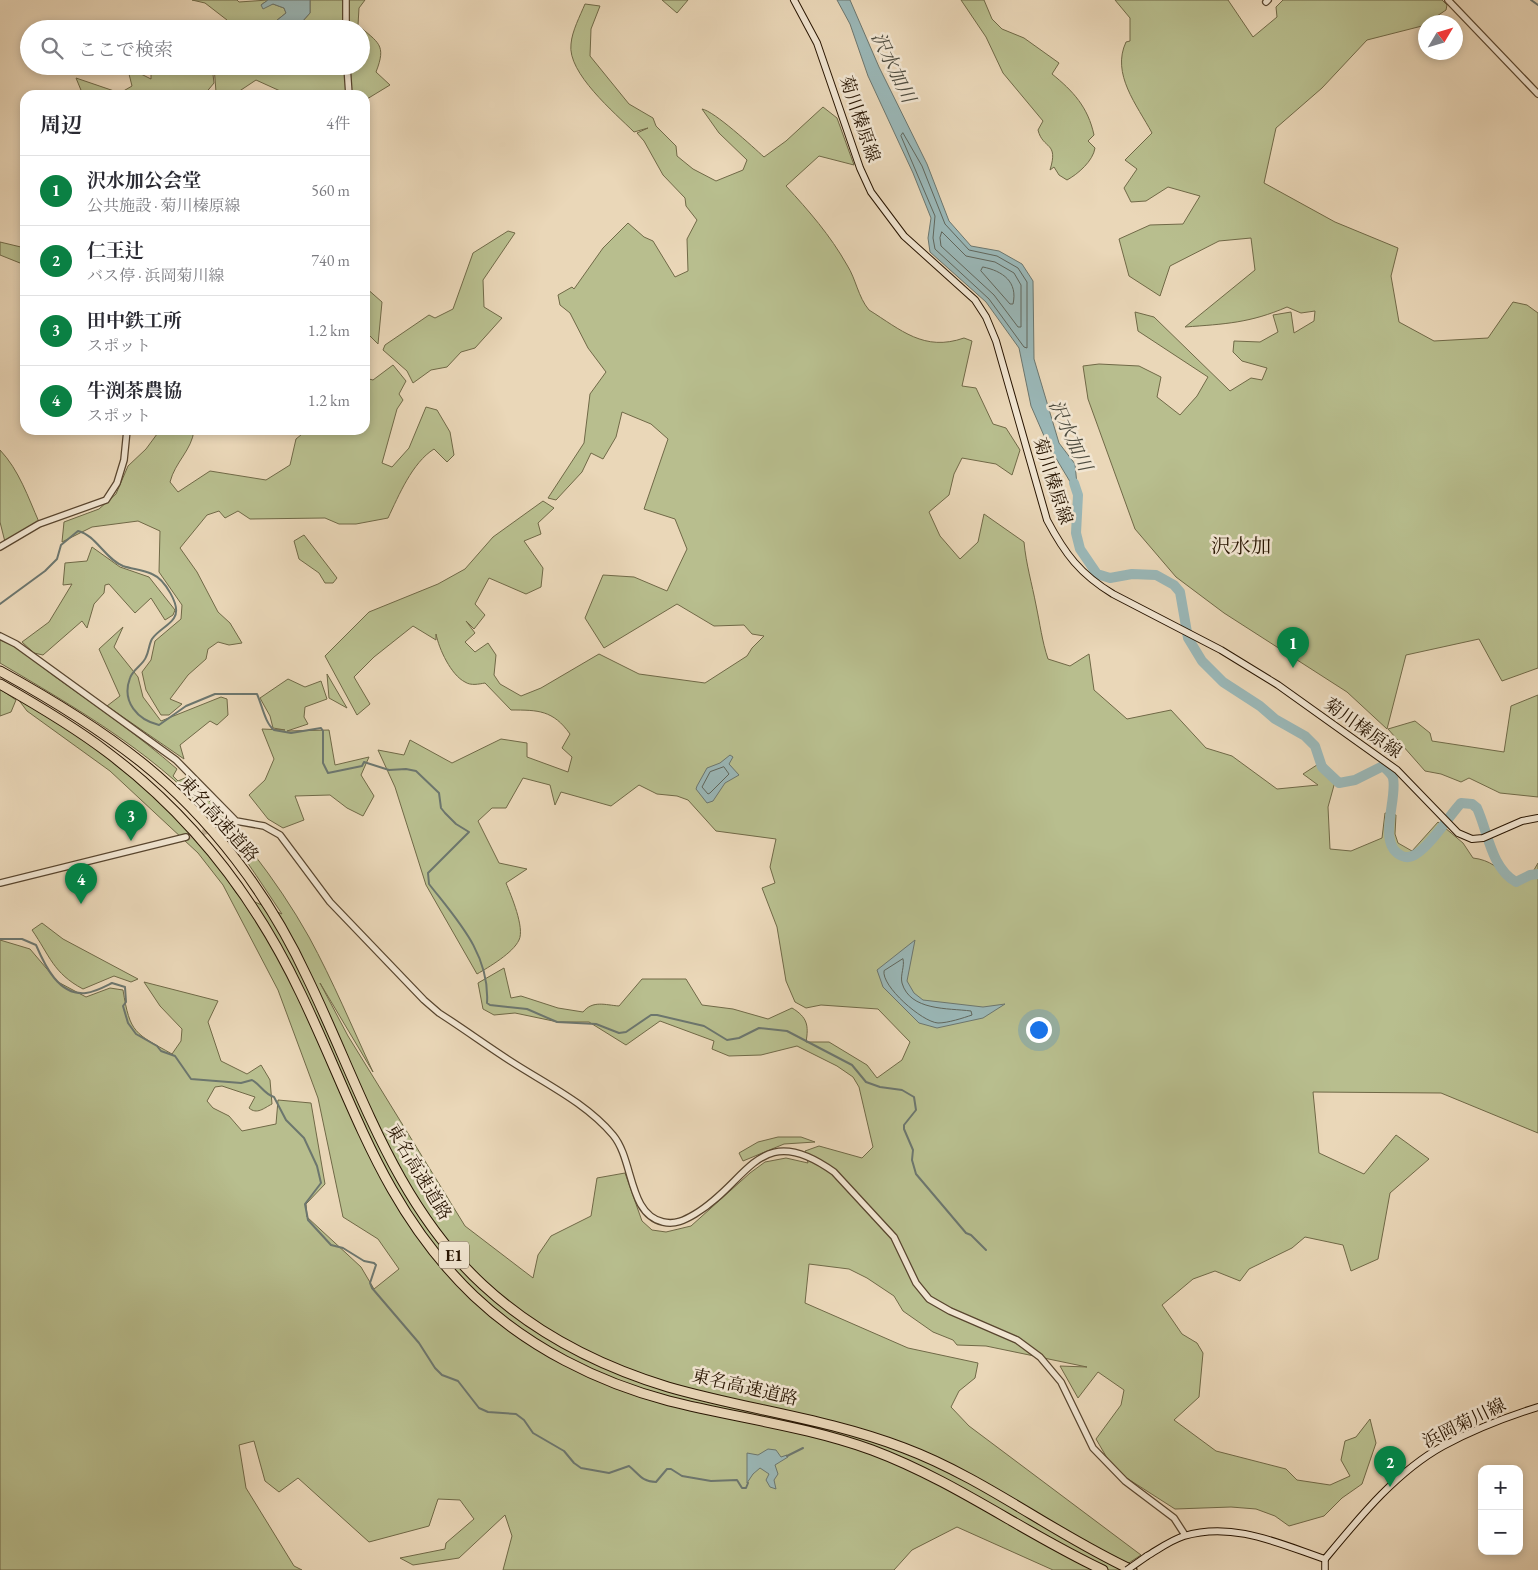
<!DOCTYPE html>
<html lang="ja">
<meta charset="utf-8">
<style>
:root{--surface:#fff;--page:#f2f2f3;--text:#2b2b33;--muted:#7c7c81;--line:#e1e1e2;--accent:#0b8043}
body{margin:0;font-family:"EB Garamond","Noto Serif JP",serif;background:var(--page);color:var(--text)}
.controls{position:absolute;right:15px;bottom:15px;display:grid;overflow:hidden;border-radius:10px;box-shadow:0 2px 8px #0003}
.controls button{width:45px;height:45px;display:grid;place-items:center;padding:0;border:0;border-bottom:1px solid var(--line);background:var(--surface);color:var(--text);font:25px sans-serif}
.compass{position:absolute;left:1418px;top:15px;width:45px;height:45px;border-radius:50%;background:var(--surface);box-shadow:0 2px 8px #0003;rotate:52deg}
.you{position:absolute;left:1038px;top:1029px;width:18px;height:18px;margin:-12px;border:4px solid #fff;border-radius:50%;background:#1a73e8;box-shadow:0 0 0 8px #1a73e833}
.badge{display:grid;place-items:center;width:32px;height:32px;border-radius:50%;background:var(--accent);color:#fff;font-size:16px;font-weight:700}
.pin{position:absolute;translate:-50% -41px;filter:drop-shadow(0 1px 2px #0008)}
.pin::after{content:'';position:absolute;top:26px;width:18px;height:15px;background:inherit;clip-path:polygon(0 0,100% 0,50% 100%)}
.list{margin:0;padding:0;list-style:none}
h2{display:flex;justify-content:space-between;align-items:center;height:65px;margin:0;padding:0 20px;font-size:21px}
h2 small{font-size:16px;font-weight:400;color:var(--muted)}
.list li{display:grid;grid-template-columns:32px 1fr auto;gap:15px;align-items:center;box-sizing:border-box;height:70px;padding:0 20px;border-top:1px solid var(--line)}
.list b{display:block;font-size:19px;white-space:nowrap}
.list p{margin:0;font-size:16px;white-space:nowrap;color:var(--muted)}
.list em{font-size:16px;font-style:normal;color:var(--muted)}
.icon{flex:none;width:28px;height:28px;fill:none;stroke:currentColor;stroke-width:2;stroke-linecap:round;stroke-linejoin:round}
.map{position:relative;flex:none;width:1538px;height:1570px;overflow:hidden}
.search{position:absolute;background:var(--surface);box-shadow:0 2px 8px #0003;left:20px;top:20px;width:350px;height:55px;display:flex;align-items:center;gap:12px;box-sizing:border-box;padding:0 18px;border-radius:28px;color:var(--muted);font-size:19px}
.panel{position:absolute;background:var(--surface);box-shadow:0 2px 8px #0003;left:20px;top:90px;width:350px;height:345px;border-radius:15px}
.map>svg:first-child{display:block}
</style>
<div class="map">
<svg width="1538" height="1570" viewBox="0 0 1538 1570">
<rect width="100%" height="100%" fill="#ead7b8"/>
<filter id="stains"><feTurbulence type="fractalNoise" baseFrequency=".004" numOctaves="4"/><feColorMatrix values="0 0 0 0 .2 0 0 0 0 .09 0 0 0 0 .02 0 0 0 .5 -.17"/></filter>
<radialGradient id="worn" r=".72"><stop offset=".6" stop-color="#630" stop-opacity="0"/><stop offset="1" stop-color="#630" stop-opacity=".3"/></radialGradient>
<!-- green -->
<path fill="#b8be8e" stroke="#706947" d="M192,0H237L239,2L268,0L261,5L273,4L284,8L286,13L266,29H225L227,20L205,3Z
M310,0H365L359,8L358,25C378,43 387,44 376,72L390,85L367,99L365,115V95H289L256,80L238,92H216L214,66H294L296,69L301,66H361V29H302L301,23L310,13Z
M662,0H688L677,13Z
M961,0H984L992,19L1002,29L1024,38L1059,63L1052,74C1073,91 1088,107 1094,135L1088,141L1095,148C1093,161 1078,174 1067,180L1059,175L1054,167L1050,170C1059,141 1043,150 1038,130L1043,121L1003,73L986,37Z
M1115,0H1228L1253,37L1277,17L1276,7L1283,0H1442L1447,5L1446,10L1422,26L1367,40L1322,88L1276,128L1264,183L1335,222L1398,248L1391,276L1399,322L1434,341L1488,338L1513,302L1527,305L1538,313V668L1502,681L1479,639L1406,655L1387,729L1347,692L1224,613L1176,577L1135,529L1088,399L1083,366L1099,364L1139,366L1161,377L1157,397L1180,415L1197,396L1208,377L1138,331L1135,312L1154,317L1230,391L1251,378L1262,380L1267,368L1242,361L1233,352L1234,341L1260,342L1278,332L1273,315L1291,312L1294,333L1314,321L1315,311L1301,313L1287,307C1250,323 1225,324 1185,327L1255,270L1251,238L1219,241L1170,266L1160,296L1129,276L1119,239L1150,225L1183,224L1200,196L1168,187L1146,201L1131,202L1124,188L1137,169L1125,160L1152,133C1137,105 1111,74 1126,42L1130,41V18Z
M585,4L600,6L591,29L590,56L629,104L653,118L656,126L676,146L677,156L693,169L716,181L743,170L747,160L719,133L702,109C714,111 753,147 764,157L786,141L823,107L837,118L854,165L819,156L786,186C809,211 830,235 847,265C856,279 858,297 869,310C901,330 924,352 964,338L972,341L962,386L976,388L993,424L1006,428L1020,450L1012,475L996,464L962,458L954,474L949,495L929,512L940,536L960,559L978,542L984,514L1024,542C1026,564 1032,584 1036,605C1040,624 1042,641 1048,659L1070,666L1089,654L1094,690L1127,719L1171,710L1206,748L1232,756L1277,789L1318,785L1303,774L1323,761L1336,778L1328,807L1330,849L1351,851L1382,838L1385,813L1396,815L1395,834L1398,843L1412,851L1438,822L1463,843L1473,858C1490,860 1499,868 1511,881L1531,875L1538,863V1133L1441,1093L1313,1092L1319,1153L1364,1174L1396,1135L1429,1159L1390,1193L1378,1259L1351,1271L1343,1245L1305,1237L1292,1248L1249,1269L1240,1281L1215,1271L1193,1279L1162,1305L1182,1334L1197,1343L1203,1353L1199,1397L1174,1420L1216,1451L1286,1469L1297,1480L1330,1485L1350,1476L1341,1460L1345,1441L1356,1437L1370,1419L1376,1443L1362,1484L1342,1498L1324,1516L1289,1526L1275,1516L1256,1509L1231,1507L1175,1509L1125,1477L1110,1463L1096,1439L1121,1405L1124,1390L1098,1372L1078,1398L1060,1366L1087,1367L986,1346L957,1345L953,1340L933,1332L903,1311L894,1296L867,1278L849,1269L809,1264L805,1303L908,1348L978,1363L975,1378L959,1391L951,1407L969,1426L1141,1555L1118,1570H1053L957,1527L912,1550L894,1570H503L512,1536L505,1515L459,1558L413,1565L400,1558L445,1549L446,1543L474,1519L460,1500L438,1499L429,1526L369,1542L298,1478L279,1492L265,1481L254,1441L239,1445L246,1488L294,1566L302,1570H0V940L30,949L58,982L86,997L110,988L123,990C130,1034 135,1033 172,1054L181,1041L182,1029L160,1006L144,982L218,1001L208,1022L221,1061L247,1074L261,1065L270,1080L272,1104C264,1108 257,1115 249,1108L255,1097L222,1086L215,1087L207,1101L213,1108L229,1116L242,1131L276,1124L278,1100L311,1103L325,1184L306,1204L307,1217L361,1267L374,1289L399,1269L378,1239L343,1217L318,1098L278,990L223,885L198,853L110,771L27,711L18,699L85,740L146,788L210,853L237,894L282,914C259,880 237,844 208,813C150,750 74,707 0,663V640C19,646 38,664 54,676C96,706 138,735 177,769L173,776L178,781L187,777C233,825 276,878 309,937C333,981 352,1027 373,1072L320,983L348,1036L465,1226L533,1278L538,1255L551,1236L591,1216L597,1178L625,1173L642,1221L652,1230L666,1232L691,1226L750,1173L765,1162L786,1158L808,1163L805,1151L819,1146L862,1158L873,1147L859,1087L853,1077L837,1066L797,1046L761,1055L729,1056L712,1049L714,1041L660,1021L626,1045L589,1022H558L515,1013L494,1015L483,1009L478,983L504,968L511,998L521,996L558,1008L583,1012C593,1000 605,1005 619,1006L642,979H686L702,1005L733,1009L768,1019L792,1008C807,1017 809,1025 806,1042H829L867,1065L877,1078L902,1060L910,1042L878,1009L821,1005L806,1008L795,1002L786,981L777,927L762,888L775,883L770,867L776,839L716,831L688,800L677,796L657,794L639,785L611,806L561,792L555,805L550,785L523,778L506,808H492L478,821L499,863L527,869L506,883C511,895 525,928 519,940C513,953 489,967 477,974L426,885L395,787L378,750L404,755L410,740L452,763L501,739L527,743V757L568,772L572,757L562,748L570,734C553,710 538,710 511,710L485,683C479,684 471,686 465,682C451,675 439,649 436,634V640L413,626L374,657L354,677L370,704L357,715L325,656L369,612L438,584L465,569L493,537L543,501L554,508L538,523L541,534L524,541L543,568L541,587L526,594L489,578L475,604L485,615L474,629L466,621L475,633L465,642L475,652L488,643L496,655L494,675L500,684L521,696L541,688L599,654L639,674L705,683L747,656L752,648L764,636L752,634L744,625L714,626L677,604L604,648L585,618L603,575L634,577L667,591L687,549L675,519L644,509L668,439L651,424L622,412L616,437L603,459L591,453L582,472L556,500L548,498L584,443L590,394L606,372L588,348L570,313L560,305L558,295L572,287L574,289L603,248L628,223L644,237L653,241L675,277L688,271L687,239L697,220L686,206L685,198L663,175L644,141L637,133L648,128L634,132C615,113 567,73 571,44C572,31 580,16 585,4Z
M127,66H135L137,72L151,79V66H160L170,74L175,66H212L214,83L204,95H83L76,78L120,93L132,86Z
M508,231L515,233L483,280L484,307L502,318L475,348L461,352L447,367L431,370L413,383L407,371L383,350L385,345L429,315L435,318L453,309L473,253Z
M0,242L25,248V265L0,255Z
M365,287L382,302L378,344L365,331Z
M393,365L406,381L399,394L403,400L397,409L382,463L392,467L409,448L426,407L437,410L450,432L454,455L447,462L434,449C412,463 399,495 388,518L356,524H339L325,518L250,519L238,511L225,518L219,511L207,515L180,548L197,572L218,612L230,623L242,643L229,645L218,642L208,649L206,659L188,675L170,699L182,704L169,715H161L146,690L142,672L151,660L155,641L181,619L182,605L159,572L160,531L138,521L92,527L62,542L64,522L99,509L116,494L128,466L146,449L160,430H194C192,450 175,462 170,482L178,492L210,471L266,480L290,465L296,439L307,430H365V378L373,380Z
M0,450C19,470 28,497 39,522L5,542L0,522Z
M304,535L337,578L333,583H325L319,573L299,559L294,541Z
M92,547L120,567L149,577L175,610L173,615L165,620L151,598L135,613L109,584L105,585L104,593L94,604L87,628L82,621L43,655L34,653L22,642L49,622L72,584L63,585L65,563L87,561Z
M123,627L114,647L138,677L143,697L161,721L221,697L227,699L228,715L217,725L210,721L180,745L184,759L107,706L120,696L99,649Z
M327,674L347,708L329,698Z
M288,679L305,687L321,681L327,699L305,707L304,717L308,724L287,731L329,730L335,765L369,757L361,775L374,796L363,816L347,808L330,795L295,796L304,820L283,828L268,819L249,795L265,780L274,759L262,729L285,730L273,728L270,716L260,698Z
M0,689L16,700L11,712L0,716Z
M1538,695V797L1500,793L1469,778L1461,782L1441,774L1425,771L1388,729L1415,721L1430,733L1432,741L1504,752L1511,706Z
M42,923L63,939L138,979L131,982L114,976L83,989C53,973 50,956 32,930Z
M778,1137H801L815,1142L784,1144L743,1161L739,1153L758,1142Z"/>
<!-- water -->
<path fill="#9ab7b7" stroke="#6c766e" d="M268,0H310V13L301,23L302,29H266L286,13L284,8L273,4L263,9L261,5Z
M837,0H850L879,67L927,164L949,221L971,246L999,251L1022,264L1033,281L1034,359L1059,443L1075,464L1078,495L1048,445L1031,406L1019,348L986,302L930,252L928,238L931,218L913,173L868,76L850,24Z
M730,755L733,757L729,764L739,775L725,783L713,801L707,803L696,789L697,786L707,768L720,763Z
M915,940L907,981L914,993L923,1000L983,1007L1005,1004L983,1018L937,1028L919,1023L883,987L877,970Z
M768,1449L776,1450L781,1457L787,1455L788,1457L775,1465L778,1474L774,1480L776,1489L770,1487L766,1480L769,1474L760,1468L753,1474L747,1483V1453L758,1455Z"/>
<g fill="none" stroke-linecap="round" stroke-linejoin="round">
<!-- shore -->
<path stroke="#60665c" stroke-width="1" d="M903,133L922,166L945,224L969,250L997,256L1018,268L1027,282V348L1024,347L989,299L935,249L933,238L935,216L901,136Z
M942,232L966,256L995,262L1014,273L1021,285V327H1018L994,295L941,246L940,238Z
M983,267C1003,271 1018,282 1013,304H1010L981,271Z
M724,767L729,774L710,793L708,794L702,787L710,772Z
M903,959C905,966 900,975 902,983C910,1011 948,1008 971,1011L972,1015C963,1018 948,1023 938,1023C922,1022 881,986 884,971Z"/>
<!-- stream -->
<path stroke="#6c766e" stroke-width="2" d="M1531,0L1538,5
M0,604L45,571L57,559L61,545L78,531C96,535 105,559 123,566C132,569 143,570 152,574C164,579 182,606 174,618C169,626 158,630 152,639C149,644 149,651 146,657C143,665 133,669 130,678C121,702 138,720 159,725L186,706L215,694H257C262,705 265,723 274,730L291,733L321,728L323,731V763L328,773L362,766L364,762L389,770L406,769L416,771L439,793L441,808L445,813L456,824L469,832L428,873L429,884C457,920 490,954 487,1003L490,1005L527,1009L557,1022L596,1024L619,1033L626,1032L651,1015H657L704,1026L727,1040L739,1038L759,1028L787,1031L852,1065L866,1082L880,1087L902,1090L914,1097L916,1110L904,1125V1129L913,1150L912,1160L916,1174L966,1233L971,1235L986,1250
M0,939H22L36,945C45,966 59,996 86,993C95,992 104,987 112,983L125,987L126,1002L123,1006L128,1023L136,1034L157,1046L161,1051L175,1056L191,1079L241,1083L252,1080C261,1085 264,1094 274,1097L286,1120L304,1138L317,1166L321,1183L305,1204L308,1220L331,1245L343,1248L364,1261L374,1263L376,1265L370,1283L372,1288L419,1343L435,1368L442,1375L458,1381L479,1408L488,1412L516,1414L524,1420L533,1433L564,1451L574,1463L581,1468L609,1473L629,1466C639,1474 642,1482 656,1482L667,1469H671L682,1476L711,1481L737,1480L742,1488H746L748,1483
M787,1456L803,1448"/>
<!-- river -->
<path stroke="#9ab7b7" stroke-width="10" d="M1074,483L1078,495L1076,533L1080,549L1097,574L1110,578L1132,574L1156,575L1174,585L1180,592L1188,638L1202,661L1223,682L1260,706L1275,719L1305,736L1315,746L1322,767L1339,783L1355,780L1383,766C1386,769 1392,774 1393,778C1398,799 1376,845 1402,856C1407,858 1412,857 1416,854C1431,845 1449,816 1461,803L1472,804L1477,808C1488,832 1491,868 1516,882L1530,875L1538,874"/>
<!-- tertiary-tunnel -->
<path stroke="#c3b093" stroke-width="5.5" stroke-dasharray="5.5 3" stroke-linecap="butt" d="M186,837L226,826"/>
<defs>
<path id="tertiary" d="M1448,0L1538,94
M1266,2L1268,0
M346,29V0
M347,66L349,95
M0,547L39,524L106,500L117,483L124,460L127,430
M0,636L16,644L176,760L236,821L264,826L280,835L330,902L424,1000L439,1013C464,1029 487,1046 512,1062C546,1084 586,1103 613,1135C634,1160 628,1214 663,1222C675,1225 685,1220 695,1214C749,1182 759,1118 834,1172L894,1237L916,1283L929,1299L950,1311L1017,1340L1040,1357L1061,1382L1093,1448L1125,1481L1174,1518L1185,1535
M226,826L236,821
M0,883L186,837
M1325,1570V1559"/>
<path id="secondary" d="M794,0L817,43L860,168L871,192L904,236L975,300L986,317L996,341L1047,520C1065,554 1080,574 1113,594L1221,650L1278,685L1397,770L1458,833L1472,839L1483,838L1522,821L1538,818
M1147,1556C1159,1549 1171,1540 1184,1536C1233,1521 1280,1544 1325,1559C1359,1518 1396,1472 1443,1446C1473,1430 1506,1417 1538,1407"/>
<path id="motorway" d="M0,671C49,698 97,727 141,762C211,818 269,895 307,977C359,1084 393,1202 483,1285C536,1334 599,1366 668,1387C748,1410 825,1418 904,1448C984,1478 1054,1534 1132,1570
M0,684C37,705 73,726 107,752C191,815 256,899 301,994C354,1104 382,1208 474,1296C528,1347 597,1382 669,1401C736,1418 806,1426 872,1450C955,1481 1024,1533 1103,1570"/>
</defs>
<!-- tertiary casing -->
<use href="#tertiary" stroke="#58452e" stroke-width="8"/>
<!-- secondary casing -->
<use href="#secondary" stroke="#271400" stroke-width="8"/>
<!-- motorway casing -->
<use href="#motorway" stroke="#271400" stroke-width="11"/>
<!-- tertiary -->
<use href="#tertiary" stroke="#f1e5d1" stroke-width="5.5"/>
<!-- secondary -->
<use href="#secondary" stroke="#f1e5d1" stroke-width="6"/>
<!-- motorway -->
<use href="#motorway" stroke="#ead7b8" stroke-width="9"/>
<defs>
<path id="secondary-bridge" d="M1127,1570L1147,1556"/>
</defs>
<!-- secondary-bridge casing -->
<use href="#secondary-bridge" stroke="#271400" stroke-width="8" stroke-linecap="butt"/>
<!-- secondary-bridge -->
<use href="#secondary-bridge" stroke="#f1e5d1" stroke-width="6"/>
</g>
<g text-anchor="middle" stroke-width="5" stroke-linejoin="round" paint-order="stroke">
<!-- shield labels -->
<rect fill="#f1e5d1" stroke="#64533f" stroke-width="1" x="439" y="1241.5" width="30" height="27" rx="4"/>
<g font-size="16" font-weight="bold" fill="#271400">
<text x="454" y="1261">E1</text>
</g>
<!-- street labels -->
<g font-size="18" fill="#271400" stroke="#f1e5d1">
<text transform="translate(860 119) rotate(71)" y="6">菊川榛原線</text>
<text transform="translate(1053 481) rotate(72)" y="6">菊川榛原線</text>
<text transform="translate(1363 728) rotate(35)" y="6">菊川榛原線</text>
<text transform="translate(219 819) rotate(48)" y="6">東名高速道路</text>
<text transform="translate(419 1172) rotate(59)" y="6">東名高速道路</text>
<text transform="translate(745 1387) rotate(13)" y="6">東名高速道路</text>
<text transform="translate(1464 1423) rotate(-26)" y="6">浜岡菊川線</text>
</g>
<!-- water labels -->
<g font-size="19" font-style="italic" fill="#4f4d40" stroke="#f1e5d1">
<text transform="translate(894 67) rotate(64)" y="7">沢水加川</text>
<text transform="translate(1071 435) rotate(65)" y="7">沢水加川</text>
</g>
<!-- quarter labels -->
<g font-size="20" fill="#271400" stroke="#f1e5d1">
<text x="1241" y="553">沢水加</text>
</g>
</g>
<rect width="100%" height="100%" filter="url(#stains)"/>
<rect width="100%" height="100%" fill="url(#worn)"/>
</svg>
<div class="controls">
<button>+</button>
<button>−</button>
</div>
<svg class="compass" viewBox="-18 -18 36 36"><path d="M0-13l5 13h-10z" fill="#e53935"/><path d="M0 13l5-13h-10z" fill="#7c7c81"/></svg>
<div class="you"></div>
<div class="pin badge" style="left:1293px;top:668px">1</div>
<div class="pin badge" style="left:1390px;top:1487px">2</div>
<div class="pin badge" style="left:131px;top:841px">3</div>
<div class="pin badge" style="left:81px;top:904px">4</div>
<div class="search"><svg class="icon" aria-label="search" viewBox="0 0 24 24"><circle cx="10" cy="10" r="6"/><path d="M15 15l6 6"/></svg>ここで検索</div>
<section class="panel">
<h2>周辺<small>4件</small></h2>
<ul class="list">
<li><span class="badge">1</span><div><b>沢水加公会堂</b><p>公共施設 · 菊川榛原線</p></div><em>560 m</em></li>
<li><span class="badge">2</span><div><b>仁王辻</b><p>バス停 · 浜岡菊川線</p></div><em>740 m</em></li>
<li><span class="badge">3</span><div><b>田中鉄工所</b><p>スポット</p></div><em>1.2 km</em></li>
<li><span class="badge">4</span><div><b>牛渕茶農協</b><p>スポット</p></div><em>1.2 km</em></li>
</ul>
</section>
</div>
